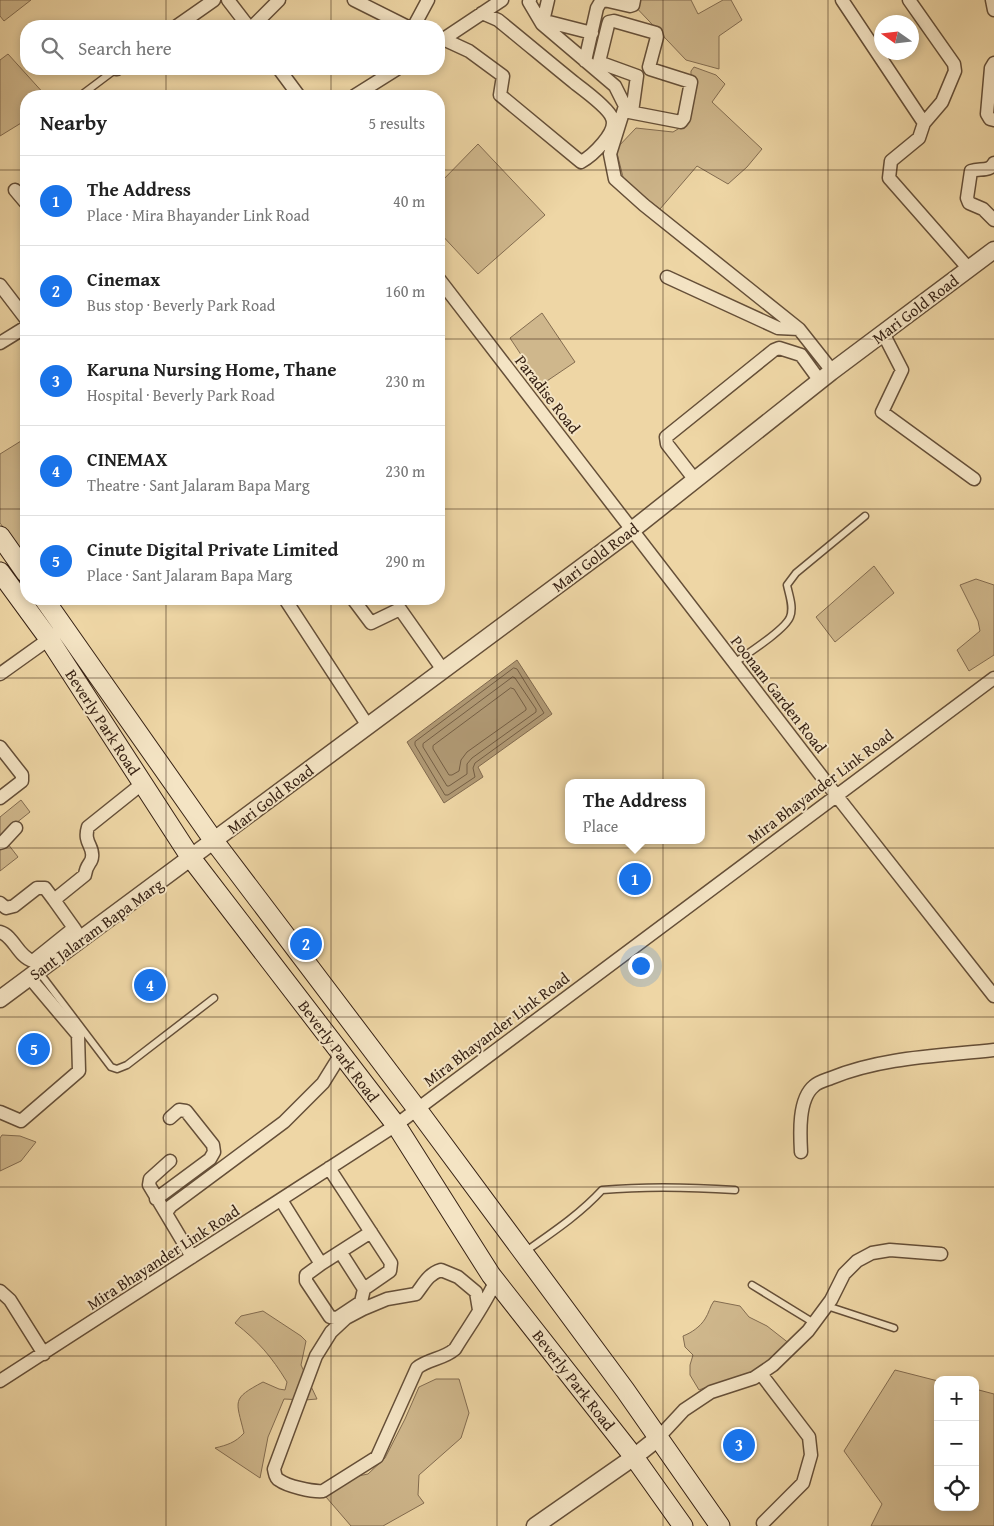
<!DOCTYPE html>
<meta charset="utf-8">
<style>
:root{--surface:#fff;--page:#f6f6f6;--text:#222;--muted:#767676;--line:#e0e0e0;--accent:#1a73e8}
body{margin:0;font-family:"Gentium Book Plus",serif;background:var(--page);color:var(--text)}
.controls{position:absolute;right:15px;bottom:15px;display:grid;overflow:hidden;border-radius:10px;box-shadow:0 2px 8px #0003}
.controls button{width:45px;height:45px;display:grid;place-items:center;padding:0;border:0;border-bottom:1px solid var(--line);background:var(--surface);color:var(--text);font:25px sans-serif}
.compass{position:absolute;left:874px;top:15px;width:45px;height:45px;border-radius:50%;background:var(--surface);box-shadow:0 2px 8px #0003;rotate:284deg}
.you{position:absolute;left:640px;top:965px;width:18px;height:18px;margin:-12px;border:4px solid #fff;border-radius:50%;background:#1a73e8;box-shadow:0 0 0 8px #1a73e833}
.badge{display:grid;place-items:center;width:32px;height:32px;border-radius:50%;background:var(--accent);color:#fff;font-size:16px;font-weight:700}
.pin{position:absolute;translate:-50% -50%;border:2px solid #fff;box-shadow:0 1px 5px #0006}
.popup{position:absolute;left:565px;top:779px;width:140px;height:65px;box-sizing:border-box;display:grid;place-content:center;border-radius:10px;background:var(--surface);filter:drop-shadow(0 1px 4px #0005);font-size:16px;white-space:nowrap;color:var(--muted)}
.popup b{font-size:19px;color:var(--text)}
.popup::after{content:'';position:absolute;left:50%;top:100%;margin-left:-10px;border:10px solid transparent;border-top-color:var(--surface)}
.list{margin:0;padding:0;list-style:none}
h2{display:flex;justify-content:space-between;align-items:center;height:65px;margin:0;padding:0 20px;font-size:21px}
h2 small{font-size:16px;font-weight:400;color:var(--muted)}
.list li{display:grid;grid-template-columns:32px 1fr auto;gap:15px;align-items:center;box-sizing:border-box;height:90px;padding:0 20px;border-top:1px solid var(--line)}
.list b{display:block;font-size:19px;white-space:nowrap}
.list p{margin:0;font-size:16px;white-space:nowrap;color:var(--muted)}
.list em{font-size:16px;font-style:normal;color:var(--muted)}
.icon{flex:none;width:28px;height:28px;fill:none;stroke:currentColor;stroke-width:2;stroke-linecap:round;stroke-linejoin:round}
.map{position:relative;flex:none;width:994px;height:1526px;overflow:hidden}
.search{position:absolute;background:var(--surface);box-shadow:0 2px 8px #0003;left:20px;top:20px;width:425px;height:55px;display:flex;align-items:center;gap:12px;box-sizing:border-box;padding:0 18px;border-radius:20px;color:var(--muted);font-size:19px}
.panel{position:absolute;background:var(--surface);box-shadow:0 2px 8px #0003;left:20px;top:90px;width:425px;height:515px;border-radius:20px}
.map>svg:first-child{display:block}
</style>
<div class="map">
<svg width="994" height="1526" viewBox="0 0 994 1526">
<rect width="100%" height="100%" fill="#eed6a5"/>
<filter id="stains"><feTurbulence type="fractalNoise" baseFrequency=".004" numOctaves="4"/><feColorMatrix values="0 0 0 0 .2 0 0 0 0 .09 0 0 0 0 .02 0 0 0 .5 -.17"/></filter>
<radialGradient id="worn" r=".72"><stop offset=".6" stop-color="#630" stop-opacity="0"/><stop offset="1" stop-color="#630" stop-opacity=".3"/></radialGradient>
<!-- green -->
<path fill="#cfb78c" stroke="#836c50" d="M0,0H31L4,21L0,16Z
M631,0H691L698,14L723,0H731L742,20L719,36V69L686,60L630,1Z
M8,54L46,96H26V120L0,136V60Z
M694,67L716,75L725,84L712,102L762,149L747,167L728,184L697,166L660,209L624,181L616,149L636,128L673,132L683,126L690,114L691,71Z
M478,144L545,215L478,274L439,232V184Z
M542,313L575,362L541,385L510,338Z
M21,441L26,448V556L25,557L0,523V454Z
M874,566L894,593L835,642L816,617Z
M976,579L994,585V655L969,671L957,650L980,631L978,621L960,585Z
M21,800L30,812L1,835L18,857L0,871V817Z
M2,1135L20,1136L36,1142L21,1161L0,1171V1138Z
M714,1301L740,1306L749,1317L767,1326L790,1344C778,1354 764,1370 749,1375C732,1381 715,1383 699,1390L690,1375V1365L693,1355L685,1347L683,1336C691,1333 700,1327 705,1319C709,1313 710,1306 714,1301Z
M263,1311L301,1336L306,1341L301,1365L317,1399L305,1400L284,1399L268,1437L260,1478L215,1448C227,1445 235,1443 244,1433C236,1400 231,1399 263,1382L279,1389L285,1390L287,1382C271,1356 259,1342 235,1323L241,1316Z
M895,1370L938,1381V1507H975V1389L994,1394V1526H871L882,1504L844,1451Z
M436,1379H459L469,1413L461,1438L419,1475L418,1495L424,1503L383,1526H351L326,1497L349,1478L368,1474L385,1458L405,1419L419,1387Z"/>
<!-- water -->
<path fill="#b09974" stroke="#80694e" d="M517,660L552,714L478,767L483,777L444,803L407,742Z"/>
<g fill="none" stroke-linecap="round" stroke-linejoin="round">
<!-- shore -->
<path stroke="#745e44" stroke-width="1" d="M514,668L517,669L544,713L475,763L473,768L475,777L448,795H445L415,745V742Z
M513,677L515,678L536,709V712L472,758L467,764V774L449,786H447L423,747V744Z
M511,688L514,689L526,708V710L467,752L461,760L459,771L452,775H449L433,749V746Z"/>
<defs>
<path id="service" d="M80,96L116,69
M734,663C747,654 785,630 790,617C794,607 789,595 787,585L796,573L865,516
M39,972L111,1067L117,1069L127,1065L214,998
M526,1251C553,1232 580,1214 602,1190C646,1186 690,1187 735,1190
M752,1285L814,1323
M827,1306L894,1328"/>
<path id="minor" d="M228,0L248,26
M354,0L406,26
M530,0L529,2L542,24L615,86L625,106L610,154L615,179L644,205L799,329L833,372
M548,0L544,17L545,21L592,33
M842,0L924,123
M909,0L954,64L955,71L942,102L924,123L919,138L891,161L889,178L969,269
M992,0L994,10
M177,26L214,0
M253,26L279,0
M414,26L428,0
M443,39L469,51L503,76L500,95L581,162C592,156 618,132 612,118C609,109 584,90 576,84C550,63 524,41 498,20L482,13
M439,42L502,0
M585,61L597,8L600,3L604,0L630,6L633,5L634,0
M994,63L991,68L987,114L990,119L994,120
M604,64L637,76L632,112
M116,69H117
M279,69L299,96
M597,70L608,25L609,22L614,21L656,33L657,37L649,67L650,69L691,82L684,118L681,122L624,111
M354,96L397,69
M994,163C990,172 980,168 971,171L967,198L969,203L983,209L994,220
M15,190L26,203
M667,277L778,328L799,329
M439,279L836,795L994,996
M0,285L26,319
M883,333L902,370L882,412L974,479
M0,343L26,327
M695,480L667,444L666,437L774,350L779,348L801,355L820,381
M285,599L368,726
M353,599L371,623L400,609L443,670
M0,674L49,639
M0,747L22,775V781L0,798
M0,843L3,842L16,828
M54,900L74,928
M0,903L6,908L14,906L37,888H45L54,900L85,875C86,864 92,863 92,857C94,846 83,843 88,827L143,783
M0,932C14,936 18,957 33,961L74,928L81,939
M0,1112L21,1121L79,1071L78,1035L29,977
M801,1152C800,1134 798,1099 814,1086C818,1082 826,1080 831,1078C882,1057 940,1056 994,1050
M170,1161L150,1179L149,1185L192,1257
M156,1199L210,1159L214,1152L213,1145L186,1111L179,1110L170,1118
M281,1200L321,1264L306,1275V1281L330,1317L337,1318L361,1302L364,1289L390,1271L391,1263L329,1168
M168,1210L171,1206L284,1122L323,1083L341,1054
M341,1253L364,1289
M321,1264L371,1232
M0,1291L10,1300L44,1354
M479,1310L476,1292L458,1277L441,1270C428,1274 424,1284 416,1294L387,1299L363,1309L346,1318L331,1332L316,1356L274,1469C275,1473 275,1478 279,1480C287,1486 312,1492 323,1491L377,1457L417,1368C428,1359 444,1359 455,1349C469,1326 485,1305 496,1280
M761,1374L809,1437L811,1455L803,1483L763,1523
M0,1381L396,1125L994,678
M658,1438L684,1410L711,1392L754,1378L773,1365L808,1331L831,1300L844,1274L857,1261L872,1253L890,1250L941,1254"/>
<path id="tertiary" d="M0,999L632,530L831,372L994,250
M535,1526L634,1457L658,1438"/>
<path id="secondary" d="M0,536L26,573
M0,572L49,639L191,858L396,1125L491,1275L634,1457L683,1526
M44,599L214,841L417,1109L625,1390L720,1526"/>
</defs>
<!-- service casing -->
<use href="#service" stroke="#654f38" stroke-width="9"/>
<!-- minor casing -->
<use href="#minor" stroke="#654f38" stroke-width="15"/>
<!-- tertiary casing -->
<use href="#tertiary" stroke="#654f38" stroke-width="19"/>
<!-- secondary casing -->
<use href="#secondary" stroke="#372214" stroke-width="21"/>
<!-- service -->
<use href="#service" stroke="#f4e4c4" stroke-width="6"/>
<!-- minor -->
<use href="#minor" stroke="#f4e4c4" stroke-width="12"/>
<!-- tertiary -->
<use href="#tertiary" stroke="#f4e4c4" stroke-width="16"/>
<!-- secondary -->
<use href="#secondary" stroke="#f4e4c4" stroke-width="19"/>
</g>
<!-- grid -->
<path fill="none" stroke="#372214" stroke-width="1" stroke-opacity="0.55" d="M166,0V26M331,0V26M497,0V1526M663,0V1526M828,0V1526M166,69V96M331,69V96M0,170H26M439,170H994M0,339H26M439,339H994M0,509H26M439,509H994M166,599V1526M331,599V1526M0,678H994M0,848H994M0,1017H994M0,1187H994M0,1356H994"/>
<g text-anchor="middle" stroke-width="4" stroke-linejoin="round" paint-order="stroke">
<!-- street labels -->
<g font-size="16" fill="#372214" stroke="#f4e4c4">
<text transform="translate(915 309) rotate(-37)" y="6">Mari Gold Road</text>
<text transform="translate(548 394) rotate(52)" y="6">Paradise Road</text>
<text transform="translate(595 557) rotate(-37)" y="6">Mari Gold Road</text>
<text transform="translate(779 694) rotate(52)" y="6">Poonam Garden Road</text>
<text transform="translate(103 722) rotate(57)" y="6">Beverly Park Road</text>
<text transform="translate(820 786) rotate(-37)" y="6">Mira Bhayander Link Road</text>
<text transform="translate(270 799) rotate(-37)" y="6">Mari Gold Road</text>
<text transform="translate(96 929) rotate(-36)" y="6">Sant Jalaram Bapa Marg</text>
<text transform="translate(496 1029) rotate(-37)" y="6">Mira Bhayander Link Road</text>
<text transform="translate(339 1051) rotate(53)" y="6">Beverly Park Road</text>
<text transform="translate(163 1257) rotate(-33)" y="6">Mira Bhayander Link Road</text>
<text transform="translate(574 1380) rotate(52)" y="6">Beverly Park Road</text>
</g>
</g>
<rect width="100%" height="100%" filter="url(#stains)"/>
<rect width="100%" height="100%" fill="url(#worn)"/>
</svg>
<div class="controls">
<button>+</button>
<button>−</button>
<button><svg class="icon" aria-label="locate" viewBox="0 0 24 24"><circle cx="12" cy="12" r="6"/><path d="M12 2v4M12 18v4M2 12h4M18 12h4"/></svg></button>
</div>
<svg class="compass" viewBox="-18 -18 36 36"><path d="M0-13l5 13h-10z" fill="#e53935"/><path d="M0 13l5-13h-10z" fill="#767676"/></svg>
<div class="you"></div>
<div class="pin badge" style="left:635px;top:879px">1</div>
<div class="popup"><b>The Address</b>Place</div>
<div class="pin badge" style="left:306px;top:944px">2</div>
<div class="pin badge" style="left:739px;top:1445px">3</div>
<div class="pin badge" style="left:150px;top:985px">4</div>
<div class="pin badge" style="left:34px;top:1049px">5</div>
<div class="search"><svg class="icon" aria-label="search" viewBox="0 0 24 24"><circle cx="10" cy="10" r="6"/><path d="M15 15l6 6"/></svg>Search here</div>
<section class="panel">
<h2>Nearby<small>5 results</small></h2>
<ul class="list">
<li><span class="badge">1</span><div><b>The Address</b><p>Place · Mira Bhayander Link Road</p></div><em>40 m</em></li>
<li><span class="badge">2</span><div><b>Cinemax</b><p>Bus stop · Beverly Park Road</p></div><em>160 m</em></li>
<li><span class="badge">3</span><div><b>Karuna Nursing Home, Thane</b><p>Hospital · Beverly Park Road</p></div><em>230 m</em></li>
<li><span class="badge">4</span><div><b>CINEMAX</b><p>Theatre · Sant Jalaram Bapa Marg</p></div><em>230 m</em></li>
<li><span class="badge">5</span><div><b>Cinute Digital Private Limited</b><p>Place · Sant Jalaram Bapa Marg</p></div><em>290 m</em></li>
</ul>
</section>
</div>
